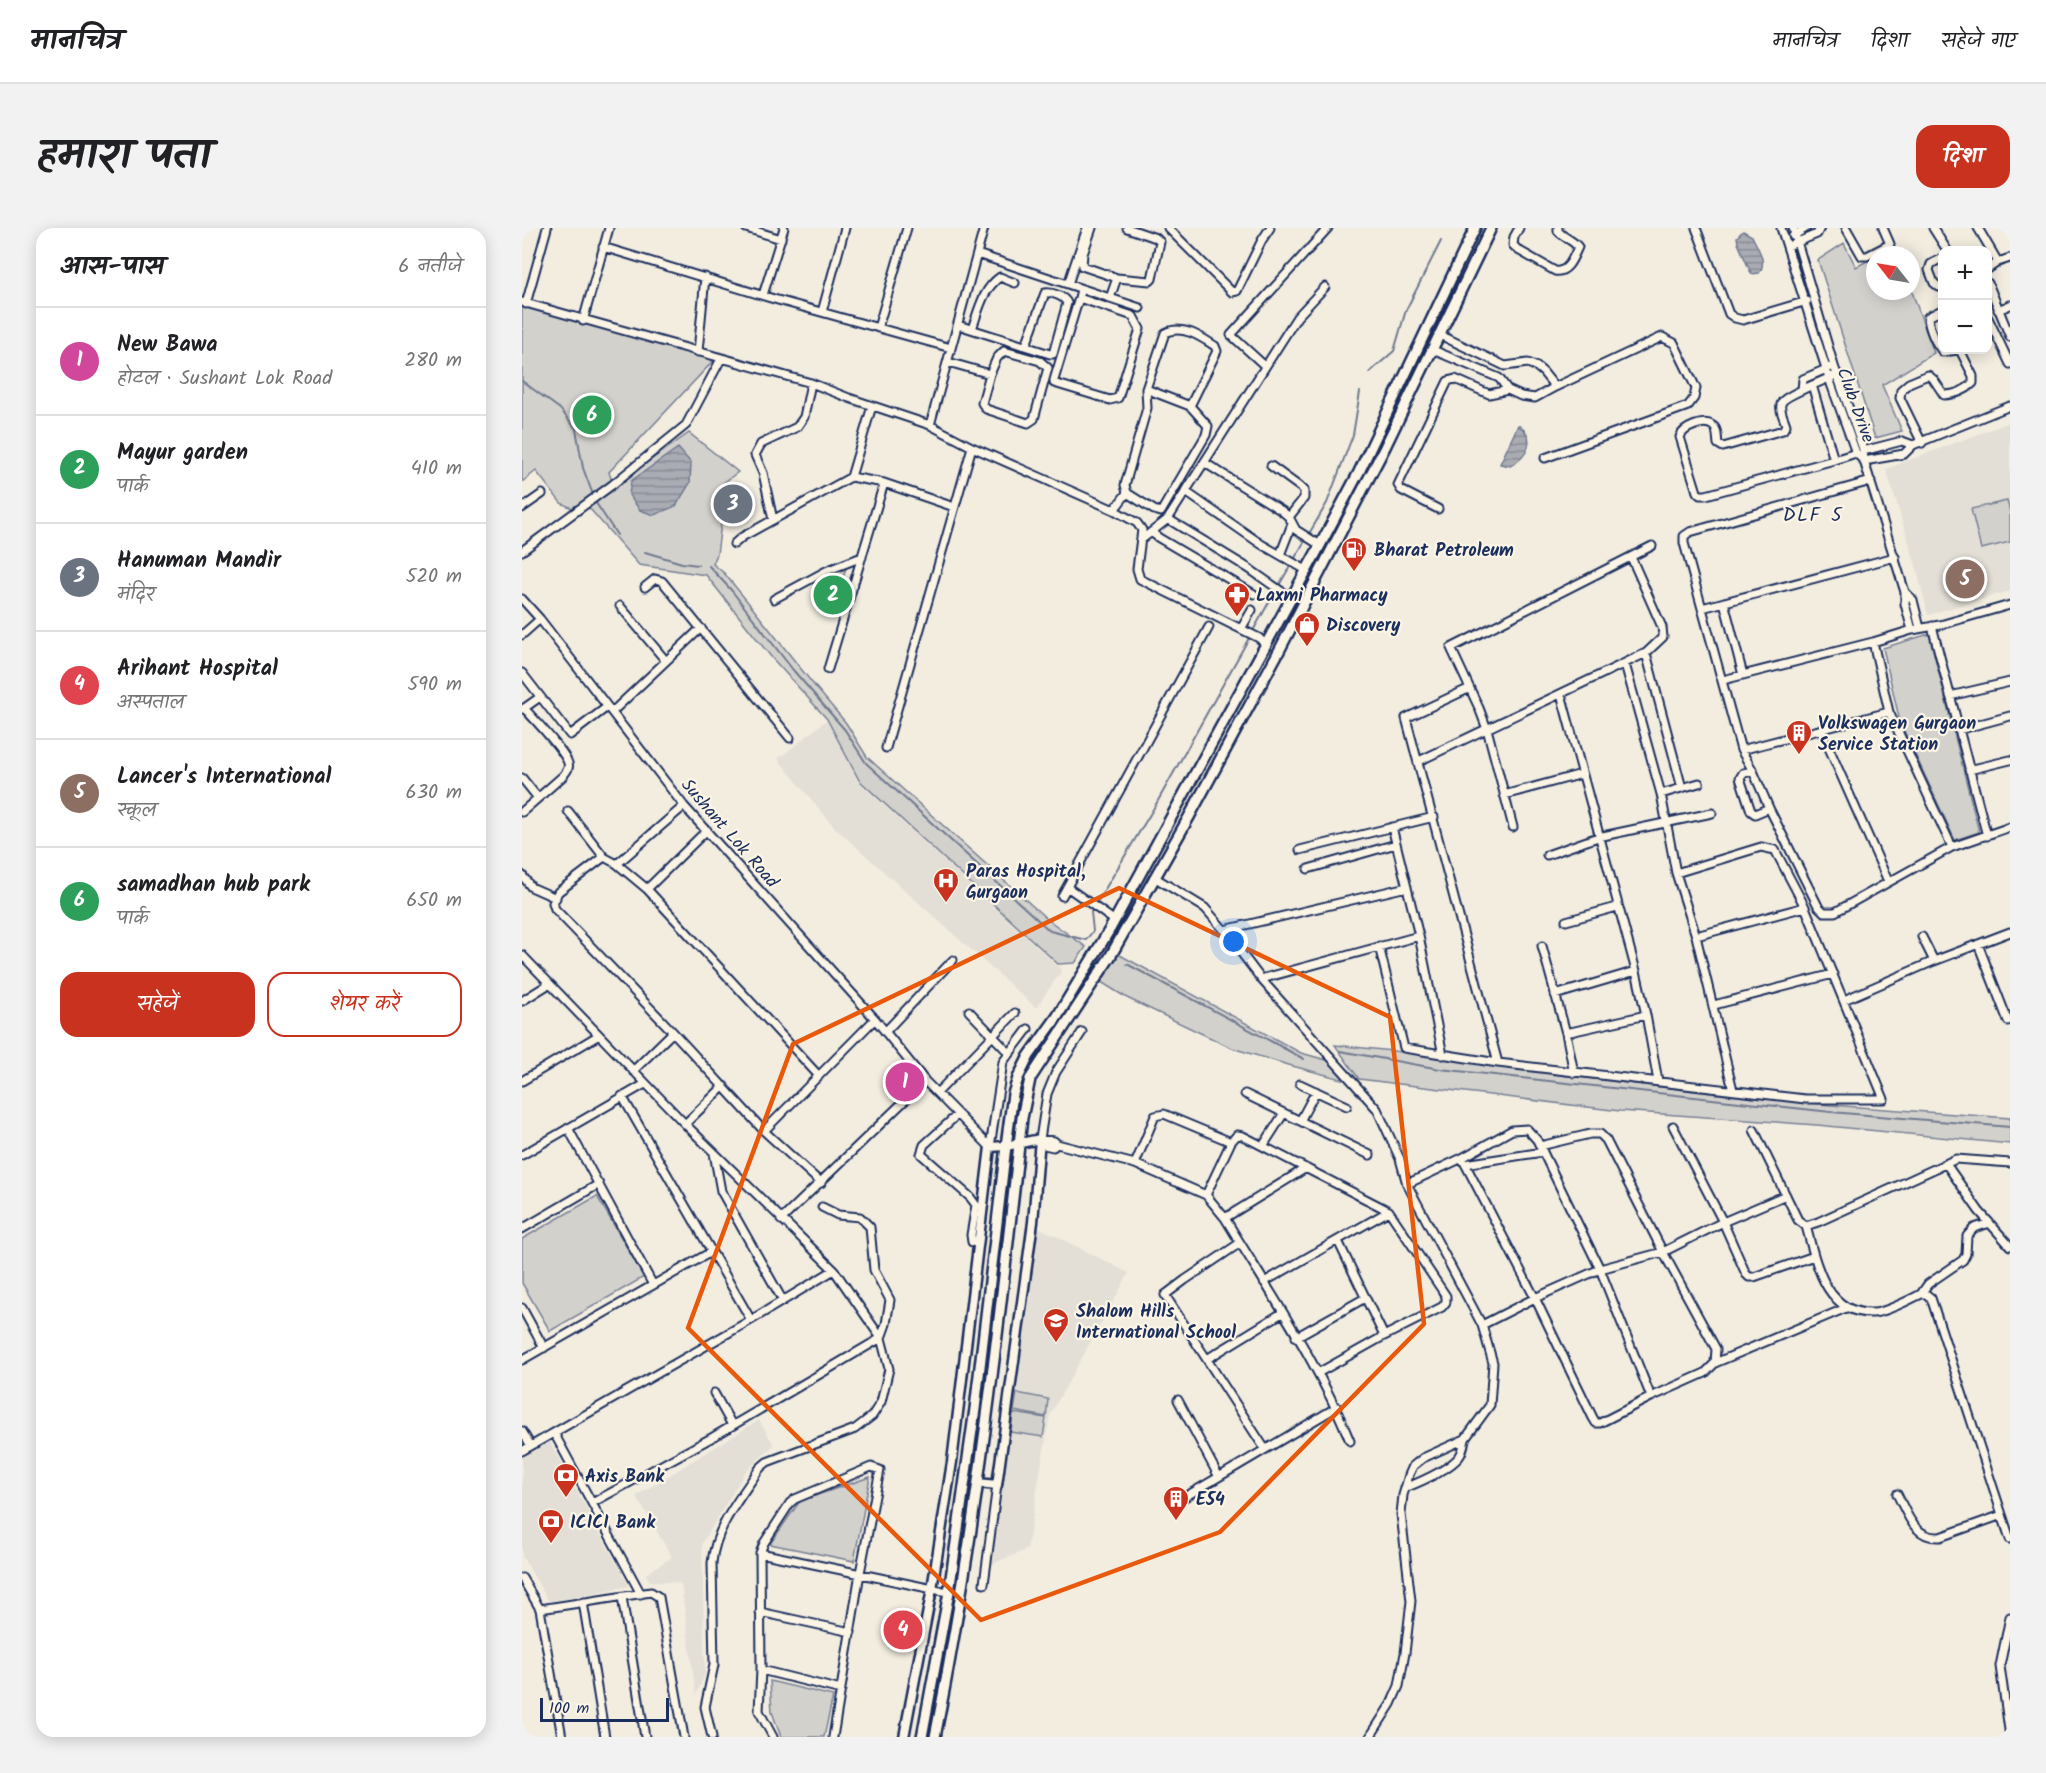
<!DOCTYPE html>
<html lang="hi">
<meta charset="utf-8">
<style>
:root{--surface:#fff;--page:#f2f2f2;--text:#202124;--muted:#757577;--line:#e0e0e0;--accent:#c8321e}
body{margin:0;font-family:Kalam,"Playpen Sans Deva",sans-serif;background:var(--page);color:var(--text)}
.controls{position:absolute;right:18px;top:18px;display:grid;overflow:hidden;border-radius:12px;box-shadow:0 3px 15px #0003}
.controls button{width:54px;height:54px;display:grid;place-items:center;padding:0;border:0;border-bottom:2px solid var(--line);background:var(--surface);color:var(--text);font:30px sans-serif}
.compass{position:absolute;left:1344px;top:18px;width:54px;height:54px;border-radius:50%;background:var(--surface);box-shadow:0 3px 15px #0003;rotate:301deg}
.scale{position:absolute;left:18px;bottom:15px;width:129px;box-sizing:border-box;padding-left:6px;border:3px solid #1b2f5e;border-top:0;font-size:16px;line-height:21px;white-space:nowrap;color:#1b2f5e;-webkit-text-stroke:4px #fcf5e5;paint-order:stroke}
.you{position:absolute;left:712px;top:714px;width:21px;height:21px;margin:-15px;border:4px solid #fff;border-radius:50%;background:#1a73e8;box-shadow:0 0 0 9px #1a73e833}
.badge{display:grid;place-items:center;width:39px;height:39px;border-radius:50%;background:var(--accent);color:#fff;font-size:20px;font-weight:700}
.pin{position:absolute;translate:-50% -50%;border:3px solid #fff;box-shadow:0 2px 6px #0006}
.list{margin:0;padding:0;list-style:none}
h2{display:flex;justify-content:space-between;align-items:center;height:78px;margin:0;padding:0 24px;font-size:26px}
h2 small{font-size:20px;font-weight:400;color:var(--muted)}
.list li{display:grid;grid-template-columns:39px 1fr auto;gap:18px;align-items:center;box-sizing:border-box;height:108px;padding:0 24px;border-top:2px solid var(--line)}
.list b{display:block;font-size:22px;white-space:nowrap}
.list p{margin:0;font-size:20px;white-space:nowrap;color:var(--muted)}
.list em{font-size:20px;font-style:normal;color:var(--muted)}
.actions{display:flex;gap:12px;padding:18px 24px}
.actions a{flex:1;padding:14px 0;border:2px solid var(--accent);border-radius:18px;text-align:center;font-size:21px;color:var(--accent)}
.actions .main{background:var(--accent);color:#fff}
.map{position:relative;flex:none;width:1488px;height:1509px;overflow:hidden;border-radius:18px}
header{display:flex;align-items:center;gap:36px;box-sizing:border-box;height:84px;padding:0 30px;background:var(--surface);border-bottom:2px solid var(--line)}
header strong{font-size:28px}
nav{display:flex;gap:33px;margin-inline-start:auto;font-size:21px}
.intro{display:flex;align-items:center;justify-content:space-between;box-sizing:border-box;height:144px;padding:0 36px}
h1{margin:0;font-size:42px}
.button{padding:15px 27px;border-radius:18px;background:var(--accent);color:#fff;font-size:21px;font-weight:700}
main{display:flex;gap:36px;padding:0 36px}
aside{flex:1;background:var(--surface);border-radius:18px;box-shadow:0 3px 15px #0003}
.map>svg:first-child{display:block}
</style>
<header>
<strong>मानचित्र</strong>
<nav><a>मानचित्र</a><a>दिशा</a><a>सहेजे गए</a></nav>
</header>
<div class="intro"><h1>हमारा पता</h1><a class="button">दिशा</a></div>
<main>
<aside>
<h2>आस-पास<small>6 नतीजे</small></h2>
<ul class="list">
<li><span class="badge" style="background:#d1479c">1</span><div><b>New Bawa</b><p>होटल · Sushant Lok Road</p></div><em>280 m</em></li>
<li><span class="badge" style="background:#2e9e5b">2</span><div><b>Mayur garden</b><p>पार्क</p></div><em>410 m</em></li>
<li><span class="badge" style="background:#6b7280">3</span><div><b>Hanuman Mandir</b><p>मंदिर</p></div><em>520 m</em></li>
<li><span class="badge" style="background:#e0444e">4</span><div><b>Arihant Hospital</b><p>अस्पताल</p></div><em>590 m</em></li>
<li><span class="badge" style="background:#8d6e63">5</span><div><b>Lancer's International</b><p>स्कूल</p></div><em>630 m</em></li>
<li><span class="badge" style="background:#2e9e5b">6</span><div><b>samadhan hub park</b><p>पार्क</p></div><em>650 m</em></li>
</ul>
<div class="actions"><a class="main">सहेजें</a><a>शेयर करें</a></div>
</aside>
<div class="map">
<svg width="1488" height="1509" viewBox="0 0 1488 1509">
<defs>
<pattern id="water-rules" width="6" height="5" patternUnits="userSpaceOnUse" patternTransform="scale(1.5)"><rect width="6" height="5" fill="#a9acb3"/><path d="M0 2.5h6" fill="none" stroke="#898c95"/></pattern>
</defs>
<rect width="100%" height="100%" fill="#f3ede0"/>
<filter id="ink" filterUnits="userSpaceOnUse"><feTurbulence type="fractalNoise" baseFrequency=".0167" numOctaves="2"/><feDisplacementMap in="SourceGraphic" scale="12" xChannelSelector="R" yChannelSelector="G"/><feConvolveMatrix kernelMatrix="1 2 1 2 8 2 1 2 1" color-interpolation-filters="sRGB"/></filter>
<g filter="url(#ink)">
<!-- built -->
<path fill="#e3dfd6" d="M1488,194V363L1406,387L1394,338L1364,241Z
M305,492L336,553L540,742L514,780L312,599L256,531Z
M516,999L607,1045L528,1187L505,1321L469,1337Z
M237,1192L252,1217L223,1244L180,1316L183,1446L174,1467L159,1355L128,1353L124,1346L150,1329L114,1268Z
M28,1214L107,1358L27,1374L0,1328V1230Z"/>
<!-- green -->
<path fill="#d3d1cc" stroke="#778095" stroke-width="1.5" d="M1322,15L1334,39L1353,29V63H1389V61L1412,125L1360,157L1380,203L1353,210L1296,32Z
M0,73L193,131L87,244L90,254L71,273L167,205L216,244L200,256L203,266L195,326L191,336L202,345L225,373L291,456L324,495L345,529L525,691L564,719L553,735L536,736L337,552L305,491L250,430L184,347L117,337L61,273L52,281L39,275L14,243L0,254Z
M1485,273L1488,284V314L1459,321L1449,281Z
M324,340L313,376L297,353Z
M1407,406L1457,604L1433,612L1378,494L1361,420Z
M596,726L779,825L808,833L823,852L763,836L710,820L605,770L579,754Z
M813,817L880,824L1006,843L1205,867L1308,877L1488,890V916L1295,897L1098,883L837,851Z
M75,968L122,1049L28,1103L0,1055V1011Z
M495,1165L526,1171L524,1189L492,1183Z
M491,1185L524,1190L521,1209L489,1204Z
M348,1249L332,1333L248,1316L278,1273Z
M248,1453L311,1468L302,1509H259L250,1484Z"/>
<!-- water -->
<path fill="url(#water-rules)" stroke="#707a91" stroke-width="1.5" d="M1221,3L1230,8C1235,19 1246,34 1237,45L1230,46L1228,43L1216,15L1215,9Z
M996,197C1016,210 1005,230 988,238L978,236Z
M156,220L169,235L168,255L154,278L132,287L118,282L107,267L109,253Z"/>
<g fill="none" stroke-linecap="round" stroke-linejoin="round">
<!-- stream -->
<path stroke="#707a91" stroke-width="2" d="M848,144L872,123L884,82L919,13
M0,153L38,181L54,201L61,240L74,275L95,307
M123,324L160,335L176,337
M187,338L210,363L271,442L323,502L344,535L528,703L564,712L571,703L569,684L571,681
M574,676L633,578L746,376L805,275L831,207L838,164
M605,736L782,831
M818,823L918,841L1309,884L1488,899"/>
<defs>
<path id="minor" d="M224,0L259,11
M570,0L561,26L560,38L595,50L628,53L630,51L638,14L634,10L605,0
M646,0L710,64L715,63L740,12L748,0
M997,0L992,9L991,17L996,22L1033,43C1046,45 1051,30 1056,19C1051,12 1042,10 1036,3V0
M1174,0L1207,86L1213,90L1221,92L1285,73
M1259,0L1309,156L1334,225L1342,233
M1271,0L1312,138L1341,221L1342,233L1383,364V376L1390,402
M1324,0L1340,28H1345L1368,16L1361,0
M1411,0L1425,22
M1456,0L1476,34
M1271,8L1284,0
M1266,18L1295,6L1298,0
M81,19L252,71L429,120
M455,26L618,80
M1420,30L1409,36L1407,42L1412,55L1417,59H1420
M1466,41L1476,34L1488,30
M1466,55L1488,109
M546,56L565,0
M241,67L262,0
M557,70L611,88L618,101L596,170L588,172L532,155V152L557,70L559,61
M588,70L595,50
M0,74L289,155L327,170L408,197L450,219L592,282L615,295L620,302L615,341L618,351L737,410L743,416
M4,76L25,0
M1476,82L1488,77
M300,84L323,0
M1466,90L1488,136
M61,93L87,0
M436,97L528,126H531L545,75C542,68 530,64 523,65L504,117
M356,100L385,0
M450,101C457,81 461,61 478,49L493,55
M918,107L983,138L1006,135L1015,139L1021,144L1033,159L1140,109L1152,115L1174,160L1172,170L1166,178L1023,230
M911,122L977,150L986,162L999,168L1013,170L1033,159
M176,124L183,49
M426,134L468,146L475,130L482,123L518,133L526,140L512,191L506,195L464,181L460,175L468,146
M743,138L709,107L806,0
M1290,157L1312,232L1184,267H1178L1175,264L1158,209C1161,200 1182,191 1191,198C1196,201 1195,211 1196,216L1201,219L1261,202L1264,197C1262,190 1256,180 1260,174C1264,167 1306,151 1316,146
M624,161L668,178
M1280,162L1281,151L1309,139
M408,197L462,0
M1400,215L1378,170L1379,162L1387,155L1406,147L1412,152L1422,167C1433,167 1444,162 1451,155V148L1439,124L1436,122L1421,124C1413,115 1407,101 1406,89L1420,82
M1341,223L1380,213L1391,217
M1312,232L1334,225
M1342,233L1382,226L1391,217L1488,178
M683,235L760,283L767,289L774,302L798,317
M749,238L782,262V270L767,289
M329,249L350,178
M1349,253L1168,304L1162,308V315L1219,522L1231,543L1247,580L1296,678L1302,684H1313L1430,619L1488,599
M664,264L739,316L784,342
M0,280L20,266
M916,281L879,262L876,257L926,153L933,151L967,166L986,162
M592,282L605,265L603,257L625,180L624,161L643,105C660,96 679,109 693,118L695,123L668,178L686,198L684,207L639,284L632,282L605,265
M646,291L726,340L769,370
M251,292L241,245L233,227L239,216L275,199L282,189L289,155
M629,304L637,310L732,366
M619,312L646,291L775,89L803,59
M212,316L220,309L329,249L362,255L432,279
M0,323L90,257L164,197L199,131
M758,327L770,296
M123,359L133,351L140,353L268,510
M1383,364L1391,372L1398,400
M0,371L18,391L162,578L353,791L403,853L468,919
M252,371L304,343L340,329
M1202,374L1221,447
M98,378L144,433
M1180,380L1373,329
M1410,398L1465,608
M719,401L730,382
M0,407L18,391
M1351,414L1367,484L1430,619
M1124,425L1160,560
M1103,436L1139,566L1154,645L1174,708L1211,862
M306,441L362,255
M0,445L48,507L85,479
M1201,452L1351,414L1390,402L1418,397L1488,377
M946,461L884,490L976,835
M1039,466L1114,743L1124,787L1136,853
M1428,468L1488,454
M1,481L18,469
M90,484L179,400
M1299,502L1366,653
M1436,502L1488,488
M364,520L450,219
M1219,522L1367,484
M897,533L1124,425L1141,409L1140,399L1109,329
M1447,542L1488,532
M1231,543L1221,545L1218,550L1229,583L1233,586L1247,580
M0,550L16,570
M1139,566L1177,555
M982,567L1060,546
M46,583L82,629L36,664L31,675L33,681L151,804L242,903L299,955
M0,584L41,548C44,544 48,540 46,535C43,523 12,491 2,480
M870,599L897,708L921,827
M991,599L965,501L957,480L929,420L1130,318
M778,622L912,589
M1025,627L1076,609L1190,585
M82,629L95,636L125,661L297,848
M95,636L162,578
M786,641L874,616
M0,647L9,659L34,670
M632,649L683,680L702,702L739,751L855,881L878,931L885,956L960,1097L971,1135L968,1177L943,1211L901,1230L891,1238L887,1247L881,1267L879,1286L889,1373L883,1425L877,1458L869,1476L848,1509
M545,659L593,693
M125,661L185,602
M540,668L687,399
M1044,693L1095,679
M702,702L885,659
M1174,708L1283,679
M1400,709L1412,733
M1456,716L1486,793
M857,718L882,820L976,835L1283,871H1362L1283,679L1253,622L1239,619L1154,645
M1020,718L1044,805L1052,845
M0,727L163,896L312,1042L359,1110L367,1141L359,1174L350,1188L333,1201L245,1234L238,1240C219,1269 193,1299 190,1335L192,1437L183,1479L190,1509
M739,751L897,708
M1033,767L1114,743
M1322,772L1412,733L1488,704
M0,773L27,756
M1192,777L1311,746
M447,783L488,826
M363,804L431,732
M560,804L534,844L525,866L518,911L532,913L535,916L613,936L684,967L703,990C747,1063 796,1134 828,1213
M1044,805L1124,787
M111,843L151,804
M0,853L77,807
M778,856L825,878
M415,865L493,785
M723,866L848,927
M100,868L229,1092
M435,887L402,917L399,926L448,969L454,977L449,1007L450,1014L456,1016
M778,893L794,863
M163,896L202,858
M1151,898L1201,994L1224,1046L1227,1049H1232L1292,1028
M46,900L131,1057
M1232,902L1276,992L1284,998L1296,994L1434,931L1488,935
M242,903L353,791
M518,916L531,919L535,916
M741,918L762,885
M468,919L481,834L506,801
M192,925L199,963L261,1073
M0,927L123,856
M940,930L1013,1070L1071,1190L1074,1195H1078L1129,1169L1183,1145L1193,1135L1194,1121L1141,1024L1084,912L1078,906H1068L1018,918
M613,936L633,888L642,886L709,914
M943,936L1021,924
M1424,936L1457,983L1488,1018
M885,956L940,930L990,902L1005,901L1015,912L1078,1041L1129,1169
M684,967L709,914L715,907L721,908L867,983L924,1068V1074L920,1079L862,1108L796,1145
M703,990L784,940
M259,992L403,853
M1284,998C1294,1034 1303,1087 1351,1085C1365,1084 1387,1072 1399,1066H1404L1409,1070L1488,1311
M0,1001L77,956
M816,1013L862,1108
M718,1015L663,1052L643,1067L743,1221
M742,1054L867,983
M1399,1066L1406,1056L1441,1032L1444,1026L1445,1008L1452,1000L1468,995
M0,1080L22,1120
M960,1097L1013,1070L1078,1041L1141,1024L1201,994L1264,967
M774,1109L843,1070
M685,1131L760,1085
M0,1132L189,1024
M1193,1135L1324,1080
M192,1165L210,1197
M656,1172L697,1249
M0,1203L9,1218
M32,1205L119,1366
M0,1223L229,1092L312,1042
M883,1260C898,1254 927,1241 937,1229C941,1224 942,1217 943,1211
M1375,1266C1385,1285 1392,1311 1418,1309L1480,1287
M70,1275L191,1209L359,1110L364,1096L368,1072L352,1042L348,999L338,989L316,987L300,979
M651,1276L815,1179
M238,1325L406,1360
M0,1350L18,1381L40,1509
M462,1356L475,1257
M410,1361L427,1364
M100,1369L123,1509
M61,1374L83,1509
M18,1381L129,1364L137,1369L162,1509
M238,1384L329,1404
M239,1442L319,1462
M251,1509L237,1483L239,1442L238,1325L242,1315L268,1275L273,1271L349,1239L358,1242L338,1345L311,1509
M1488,1509L1478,1438L1488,1389"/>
<path id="tertiary" d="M382,1509L410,1361L430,1234L468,919L484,918L518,911L511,994L475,1257L456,1255"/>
<path id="secondary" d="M400,1509L427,1364L453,1181L484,918L491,866L496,850L507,828L535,789L588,701L794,325L837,244L953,0
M413,1509C454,1305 477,1097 500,890L508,851L588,729L667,589L757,423L863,219L969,0"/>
</defs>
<!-- minor casing -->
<use href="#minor" stroke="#1b2f5e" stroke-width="11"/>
<!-- tertiary casing -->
<use href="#tertiary" stroke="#1b2f5e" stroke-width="13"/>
<!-- secondary casing -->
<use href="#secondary" stroke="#1b2f5e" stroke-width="14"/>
<!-- minor -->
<use href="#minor" stroke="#fcf5e5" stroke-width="7"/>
<!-- tertiary -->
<use href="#tertiary" stroke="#fcf5e5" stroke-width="8"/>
<!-- secondary -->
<use href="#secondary" stroke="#fcf5e5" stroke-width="9"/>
</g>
</g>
<!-- marked area -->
<path fill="none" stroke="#e8590c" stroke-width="4.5" stroke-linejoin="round" d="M597,660L868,789L902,1096L698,1304L459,1392L166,1100L271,816Z"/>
<!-- icons -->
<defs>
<symbol id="fuel-pin" viewBox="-11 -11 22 30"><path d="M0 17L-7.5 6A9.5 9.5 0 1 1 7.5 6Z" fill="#c8321e" stroke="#fcf5e5"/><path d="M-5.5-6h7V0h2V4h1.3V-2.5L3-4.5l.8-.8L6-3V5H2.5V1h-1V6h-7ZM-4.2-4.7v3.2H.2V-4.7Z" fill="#fff"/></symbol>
<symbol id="pharmacy-pin" viewBox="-11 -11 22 30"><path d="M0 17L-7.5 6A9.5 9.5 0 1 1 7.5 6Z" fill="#c8321e" stroke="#fcf5e5"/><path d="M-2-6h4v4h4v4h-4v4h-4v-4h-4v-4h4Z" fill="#fff"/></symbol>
<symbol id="shop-pin" viewBox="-11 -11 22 30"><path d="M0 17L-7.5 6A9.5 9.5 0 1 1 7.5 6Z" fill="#c8321e" stroke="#fcf5e5"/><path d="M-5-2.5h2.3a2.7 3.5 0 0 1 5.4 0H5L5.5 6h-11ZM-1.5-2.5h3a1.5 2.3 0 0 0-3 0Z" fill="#fff"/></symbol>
<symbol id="building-pin" viewBox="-11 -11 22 30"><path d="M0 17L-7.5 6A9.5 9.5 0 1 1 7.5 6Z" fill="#c8321e" stroke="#fcf5e5"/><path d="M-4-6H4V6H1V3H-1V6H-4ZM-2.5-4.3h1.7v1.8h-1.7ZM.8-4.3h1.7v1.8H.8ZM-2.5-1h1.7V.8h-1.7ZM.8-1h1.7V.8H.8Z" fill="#fff"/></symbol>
<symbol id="hospital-pin" viewBox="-11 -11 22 30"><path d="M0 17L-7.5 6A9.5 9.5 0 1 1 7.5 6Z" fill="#c8321e" stroke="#fcf5e5"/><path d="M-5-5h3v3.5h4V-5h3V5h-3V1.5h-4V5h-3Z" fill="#fff"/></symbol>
<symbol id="school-pin" viewBox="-11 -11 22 30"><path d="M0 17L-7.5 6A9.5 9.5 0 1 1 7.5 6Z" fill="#c8321e" stroke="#fcf5e5"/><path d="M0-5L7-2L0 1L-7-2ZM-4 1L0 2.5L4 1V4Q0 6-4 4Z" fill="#fff"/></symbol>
<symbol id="bank-pin" viewBox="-11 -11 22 30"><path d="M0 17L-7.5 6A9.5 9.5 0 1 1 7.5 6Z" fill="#c8321e" stroke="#fcf5e5"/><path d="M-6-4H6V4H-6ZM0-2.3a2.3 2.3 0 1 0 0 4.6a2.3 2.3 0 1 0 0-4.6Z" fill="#fff"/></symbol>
</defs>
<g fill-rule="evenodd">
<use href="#fuel-pin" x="817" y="307" width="30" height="40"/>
<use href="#pharmacy-pin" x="700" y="352" width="30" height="40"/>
<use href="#shop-pin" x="770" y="382" width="30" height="40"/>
<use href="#building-pin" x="1262" y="490" width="30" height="40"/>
<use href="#hospital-pin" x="409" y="638" width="30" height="40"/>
<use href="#school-pin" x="519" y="1078" width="30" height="40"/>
<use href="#bank-pin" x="29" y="1233" width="30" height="40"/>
<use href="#building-pin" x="639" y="1256" width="30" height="40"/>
<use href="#bank-pin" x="14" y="1279" width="30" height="40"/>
</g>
<g text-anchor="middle" stroke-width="4.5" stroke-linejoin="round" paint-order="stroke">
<!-- street labels -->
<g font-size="18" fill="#1b2f5e" stroke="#fcf5e5">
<text transform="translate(1334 177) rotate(70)" y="6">Club Drive</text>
<text transform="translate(208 605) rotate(49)" y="6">Sushant Lok Road</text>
</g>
<!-- poi labels -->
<g font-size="18" font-weight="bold" fill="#1b2f5e" stroke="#fcf5e5" text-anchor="start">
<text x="852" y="328">Bharat Petroleum</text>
<text x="734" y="373">Laxmi Pharmacy</text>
<text x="804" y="403">Discovery</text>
<text x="1296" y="501">Volkswagen Gurgaon<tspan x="1296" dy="21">Service Station</tspan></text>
<text x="444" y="649">Paras Hospital,<tspan x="444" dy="21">Gurgaon</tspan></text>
<text x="554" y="1089">Shalom Hills<tspan x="554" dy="21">International School</tspan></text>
<text x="63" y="1254">Axis Bank</text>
<text x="674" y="1277">E54</text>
<text x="48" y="1300">ICICI Bank</text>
</g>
<!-- neighbourhood labels -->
<g font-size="20" letter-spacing="1.5" fill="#1b2f5e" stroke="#fcf5e5">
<text x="1291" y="293">DLF 5</text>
</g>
</g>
</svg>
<div class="controls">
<button>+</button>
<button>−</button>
</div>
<svg class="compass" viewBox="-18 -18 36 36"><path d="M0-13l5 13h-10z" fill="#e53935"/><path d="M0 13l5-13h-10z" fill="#757577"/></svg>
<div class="scale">100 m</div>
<div class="you"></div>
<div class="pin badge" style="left:383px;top:854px;background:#d1479c">1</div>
<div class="pin badge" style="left:311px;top:367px;background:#2e9e5b">2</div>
<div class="pin badge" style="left:211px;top:276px;background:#6b7280">3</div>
<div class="pin badge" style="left:381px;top:1402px;background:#e0444e">4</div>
<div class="pin badge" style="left:1443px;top:351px;background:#8d6e63">5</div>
<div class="pin badge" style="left:70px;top:187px;background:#2e9e5b">6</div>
</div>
</main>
